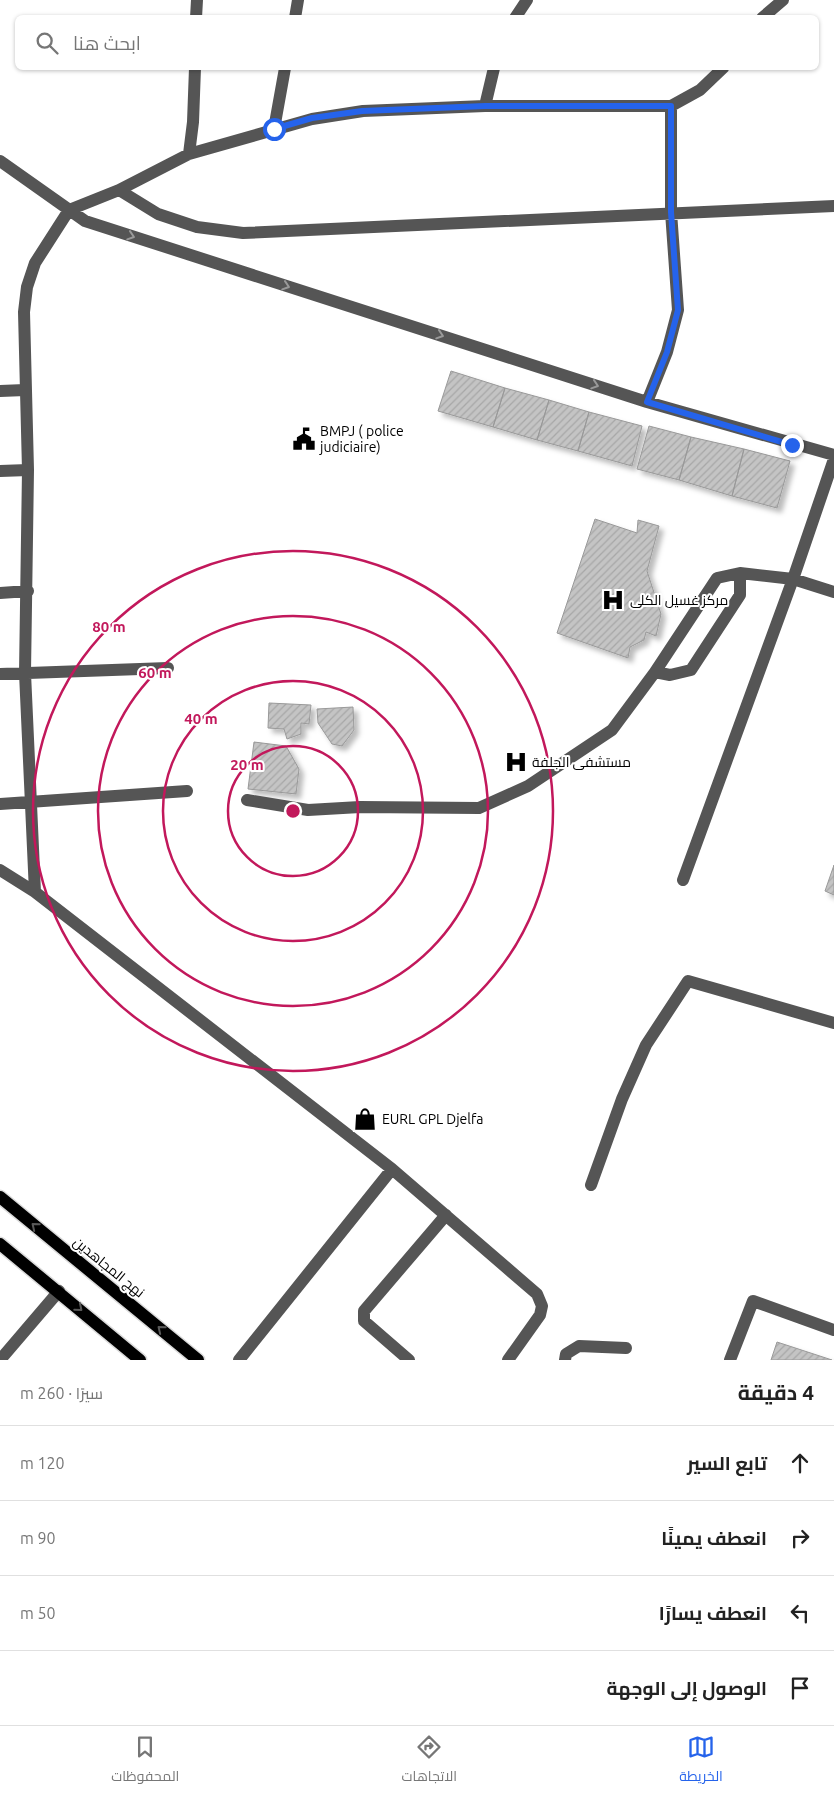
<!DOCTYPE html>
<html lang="ar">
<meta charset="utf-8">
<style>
:root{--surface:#fff;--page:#f6f6f6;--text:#222;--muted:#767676;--line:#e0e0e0;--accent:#2563eb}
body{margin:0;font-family:Ubuntu,Cairo,sans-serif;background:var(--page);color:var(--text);direction:rtl}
.stop{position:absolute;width:15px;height:15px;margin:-11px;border:4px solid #2563eb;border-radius:50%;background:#fff}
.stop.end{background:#2563eb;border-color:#fff;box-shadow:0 1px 5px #0008}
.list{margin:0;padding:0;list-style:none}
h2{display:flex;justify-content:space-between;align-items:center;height:65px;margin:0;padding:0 20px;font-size:21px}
h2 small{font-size:16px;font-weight:400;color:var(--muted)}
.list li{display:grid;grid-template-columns:32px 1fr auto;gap:15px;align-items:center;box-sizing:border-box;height:75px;padding:0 20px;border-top:1px solid var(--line)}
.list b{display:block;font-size:19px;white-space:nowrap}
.list em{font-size:16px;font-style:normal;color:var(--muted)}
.icon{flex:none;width:28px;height:28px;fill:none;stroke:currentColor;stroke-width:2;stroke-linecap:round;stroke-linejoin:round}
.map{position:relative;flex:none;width:834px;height:1360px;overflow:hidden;direction:ltr}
.search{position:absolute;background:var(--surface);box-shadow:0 1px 4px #0004;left:15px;right:15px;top:15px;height:55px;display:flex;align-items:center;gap:12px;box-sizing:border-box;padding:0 18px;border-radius:8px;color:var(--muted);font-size:19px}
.sheet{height:365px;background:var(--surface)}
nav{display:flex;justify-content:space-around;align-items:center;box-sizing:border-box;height:70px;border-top:1px solid var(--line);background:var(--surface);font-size:14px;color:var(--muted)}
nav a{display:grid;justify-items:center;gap:2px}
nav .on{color:var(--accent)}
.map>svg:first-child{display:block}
</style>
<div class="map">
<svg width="834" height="1360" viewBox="0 0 834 1360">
<defs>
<pattern id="building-hatch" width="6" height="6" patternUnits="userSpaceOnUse" patternTransform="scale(1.25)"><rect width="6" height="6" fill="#c4c4c4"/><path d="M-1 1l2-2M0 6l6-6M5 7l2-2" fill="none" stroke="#a7a7a7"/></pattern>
<filter id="shadow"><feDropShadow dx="4.5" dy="4.5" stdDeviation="2.5" flood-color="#0004"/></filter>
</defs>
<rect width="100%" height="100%" fill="#fff"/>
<!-- building -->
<path fill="url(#building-hatch)" stroke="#999" filter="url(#shadow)" d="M451,371L505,388L493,427L438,411Z
M505,388L549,400L537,440L493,427Z
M549,400L589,412L578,451L537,440Z
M589,412L642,426L632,466L578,451Z
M649,426L691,437L679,480L637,469Z
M691,437L744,449L732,496L679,480Z
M744,449L790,461L777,508L732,496Z
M595,519L637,533L638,520L659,526L647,571L661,614L656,636L646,632L644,640L630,647L628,658L557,633Z
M269,703L311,705L309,724L301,723V734L287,739L284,729L268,728Z
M353,707L354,730L342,746L332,744L318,723L317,709Z
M254,742L286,746L299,769L296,794L248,789Z
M834,865V895L825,891Z
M777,1342L832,1360H771Z"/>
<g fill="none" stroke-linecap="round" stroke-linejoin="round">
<defs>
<path id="major" d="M0,1197L198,1360
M0,1244L140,1360"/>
</defs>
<!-- major casing -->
<use href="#major" stroke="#dbdbdb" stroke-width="15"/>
<!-- minor -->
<path stroke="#555" stroke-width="12" d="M196,18L197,0
M295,18L298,0
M515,18L527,0
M762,18L783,0
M485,106L494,68
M274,129L285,68
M189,154L193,122L195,68
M0,161L85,221L647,402L834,455
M119,190L158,214L197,227L243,233L834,206
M0,391L25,390
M647,402L667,352L678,310L671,212V106
M834,459L793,579L834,592
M28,470L24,312L27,287L35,263L69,210L119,190L189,154L312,119L363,111L485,106H671L700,90L723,68
M0,471L28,470L25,673L35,892
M0,593L28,591
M0,674L168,668
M247,800L308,810L360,807L479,808L528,786L612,730L655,672
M0,804L187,791
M0,870L35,892L392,1169L537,1294L542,1306L540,1315L508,1360
M683,880L793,579L740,573L717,578L655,672L670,675L691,670L740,595V573
M591,1185L622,1099L646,1045L688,981L834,1023
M0,1360L59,1291
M239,1360L392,1169
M409,1360L364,1321V1311L446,1215
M565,1360L566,1354L579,1346L626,1348
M730,1360L753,1301L834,1330"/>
<!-- major -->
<use href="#major" stroke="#000" stroke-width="12"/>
</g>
<!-- one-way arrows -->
<defs><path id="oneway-chevron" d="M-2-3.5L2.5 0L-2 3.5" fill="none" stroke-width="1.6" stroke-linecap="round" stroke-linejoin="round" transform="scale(1.25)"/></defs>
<g stroke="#999">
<use href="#oneway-chevron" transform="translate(131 236) rotate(18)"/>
<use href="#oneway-chevron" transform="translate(286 286) rotate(18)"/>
<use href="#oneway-chevron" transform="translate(440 335) rotate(18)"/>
<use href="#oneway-chevron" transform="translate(595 385) rotate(18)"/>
</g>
<g stroke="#595959">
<use href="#oneway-chevron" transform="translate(35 1226) rotate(-141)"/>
<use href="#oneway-chevron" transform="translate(79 1308) rotate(40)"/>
<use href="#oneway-chevron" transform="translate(161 1329) rotate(-141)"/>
</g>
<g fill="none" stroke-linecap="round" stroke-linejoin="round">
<!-- route -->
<path stroke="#2563eb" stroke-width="6" d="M274,129L312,118L362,111L485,106H671V212L678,310L667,352L647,402L792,445"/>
</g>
<!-- distance rings -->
<g fill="none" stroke="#c2185b" stroke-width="2.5">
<circle cx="293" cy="811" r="65"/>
<circle cx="293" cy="811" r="130"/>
<circle cx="293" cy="811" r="195"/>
<circle cx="293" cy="811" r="260"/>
</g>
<!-- icons -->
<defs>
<symbol id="civic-bare" viewBox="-9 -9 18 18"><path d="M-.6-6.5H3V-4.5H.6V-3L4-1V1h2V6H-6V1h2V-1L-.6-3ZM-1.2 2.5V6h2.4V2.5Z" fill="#000" stroke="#fff" stroke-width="2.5" paint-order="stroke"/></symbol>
<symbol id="hospital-bare" viewBox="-9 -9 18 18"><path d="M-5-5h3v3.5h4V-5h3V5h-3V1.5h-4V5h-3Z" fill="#000" stroke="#fff" stroke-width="2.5" paint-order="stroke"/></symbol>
<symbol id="shop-bare" viewBox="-9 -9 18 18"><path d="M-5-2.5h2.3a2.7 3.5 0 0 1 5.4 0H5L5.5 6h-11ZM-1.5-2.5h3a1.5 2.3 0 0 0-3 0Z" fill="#000" stroke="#fff" stroke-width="2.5" paint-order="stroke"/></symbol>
</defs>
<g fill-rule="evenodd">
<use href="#civic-bare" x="288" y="423" width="32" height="32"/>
<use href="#hospital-bare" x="597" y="584" width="32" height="32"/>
<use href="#hospital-bare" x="500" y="746" width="32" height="32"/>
<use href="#shop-bare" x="349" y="1103" width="32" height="32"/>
</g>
<g text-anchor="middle" stroke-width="4" stroke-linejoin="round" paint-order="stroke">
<!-- poi labels -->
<g font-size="14" fill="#000" stroke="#fff" text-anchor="start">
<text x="320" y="436">BMPJ ( police<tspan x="320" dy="16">judiciaire)</tspan></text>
<text x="630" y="605">مركز غسيل الكلى</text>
<text x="532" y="767">مستشفى الجلفة</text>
<text x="382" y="1124">EURL GPL Djelfa</text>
</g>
<!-- street labels -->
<g font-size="14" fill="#000" stroke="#fff">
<text transform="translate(109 1267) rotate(39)" y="5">نهج المجاهدين</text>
</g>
</g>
<circle cx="293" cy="811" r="8" fill="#c2185b" stroke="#fff" stroke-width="2.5"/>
<g font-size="15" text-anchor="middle" font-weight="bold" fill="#c2185b" stroke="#fff" stroke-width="4" stroke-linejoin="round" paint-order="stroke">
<text x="109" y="632">80 m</text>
<text x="155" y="678">60 m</text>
<text x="201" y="724">40 m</text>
<text x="247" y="770">20 m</text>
</g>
</svg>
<div class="stop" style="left:274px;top:129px"></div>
<div class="stop end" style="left:792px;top:445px"></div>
<div class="search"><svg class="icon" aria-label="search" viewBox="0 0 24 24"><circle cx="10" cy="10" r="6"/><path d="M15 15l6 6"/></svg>ابحث هنا</div>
</div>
<section class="sheet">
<h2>4 دقيقة<small>سيرًا · 260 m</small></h2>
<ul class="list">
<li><svg class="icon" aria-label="ahead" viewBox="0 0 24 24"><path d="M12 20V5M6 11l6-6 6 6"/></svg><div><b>تابع السير</b></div><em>120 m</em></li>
<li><svg class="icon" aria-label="right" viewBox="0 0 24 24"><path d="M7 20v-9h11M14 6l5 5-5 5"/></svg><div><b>انعطف يمينًا</b></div><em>90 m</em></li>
<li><svg class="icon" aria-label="left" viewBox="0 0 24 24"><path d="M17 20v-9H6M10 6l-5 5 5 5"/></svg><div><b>انعطف يسارًا</b></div><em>50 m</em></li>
<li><svg class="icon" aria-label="arrive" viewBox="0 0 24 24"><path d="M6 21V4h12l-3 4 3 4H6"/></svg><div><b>الوصول إلى الوجهة</b></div></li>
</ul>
</section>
<nav>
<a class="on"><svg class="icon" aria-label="map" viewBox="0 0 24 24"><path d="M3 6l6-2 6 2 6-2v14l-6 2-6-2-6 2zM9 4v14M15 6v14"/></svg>الخريطة</a>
<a><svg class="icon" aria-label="directions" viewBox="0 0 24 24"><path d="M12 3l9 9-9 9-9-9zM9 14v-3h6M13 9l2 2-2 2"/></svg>الاتجاهات</a>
<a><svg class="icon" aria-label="saved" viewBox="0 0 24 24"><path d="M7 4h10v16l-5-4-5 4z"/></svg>المحفوظات</a>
</nav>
